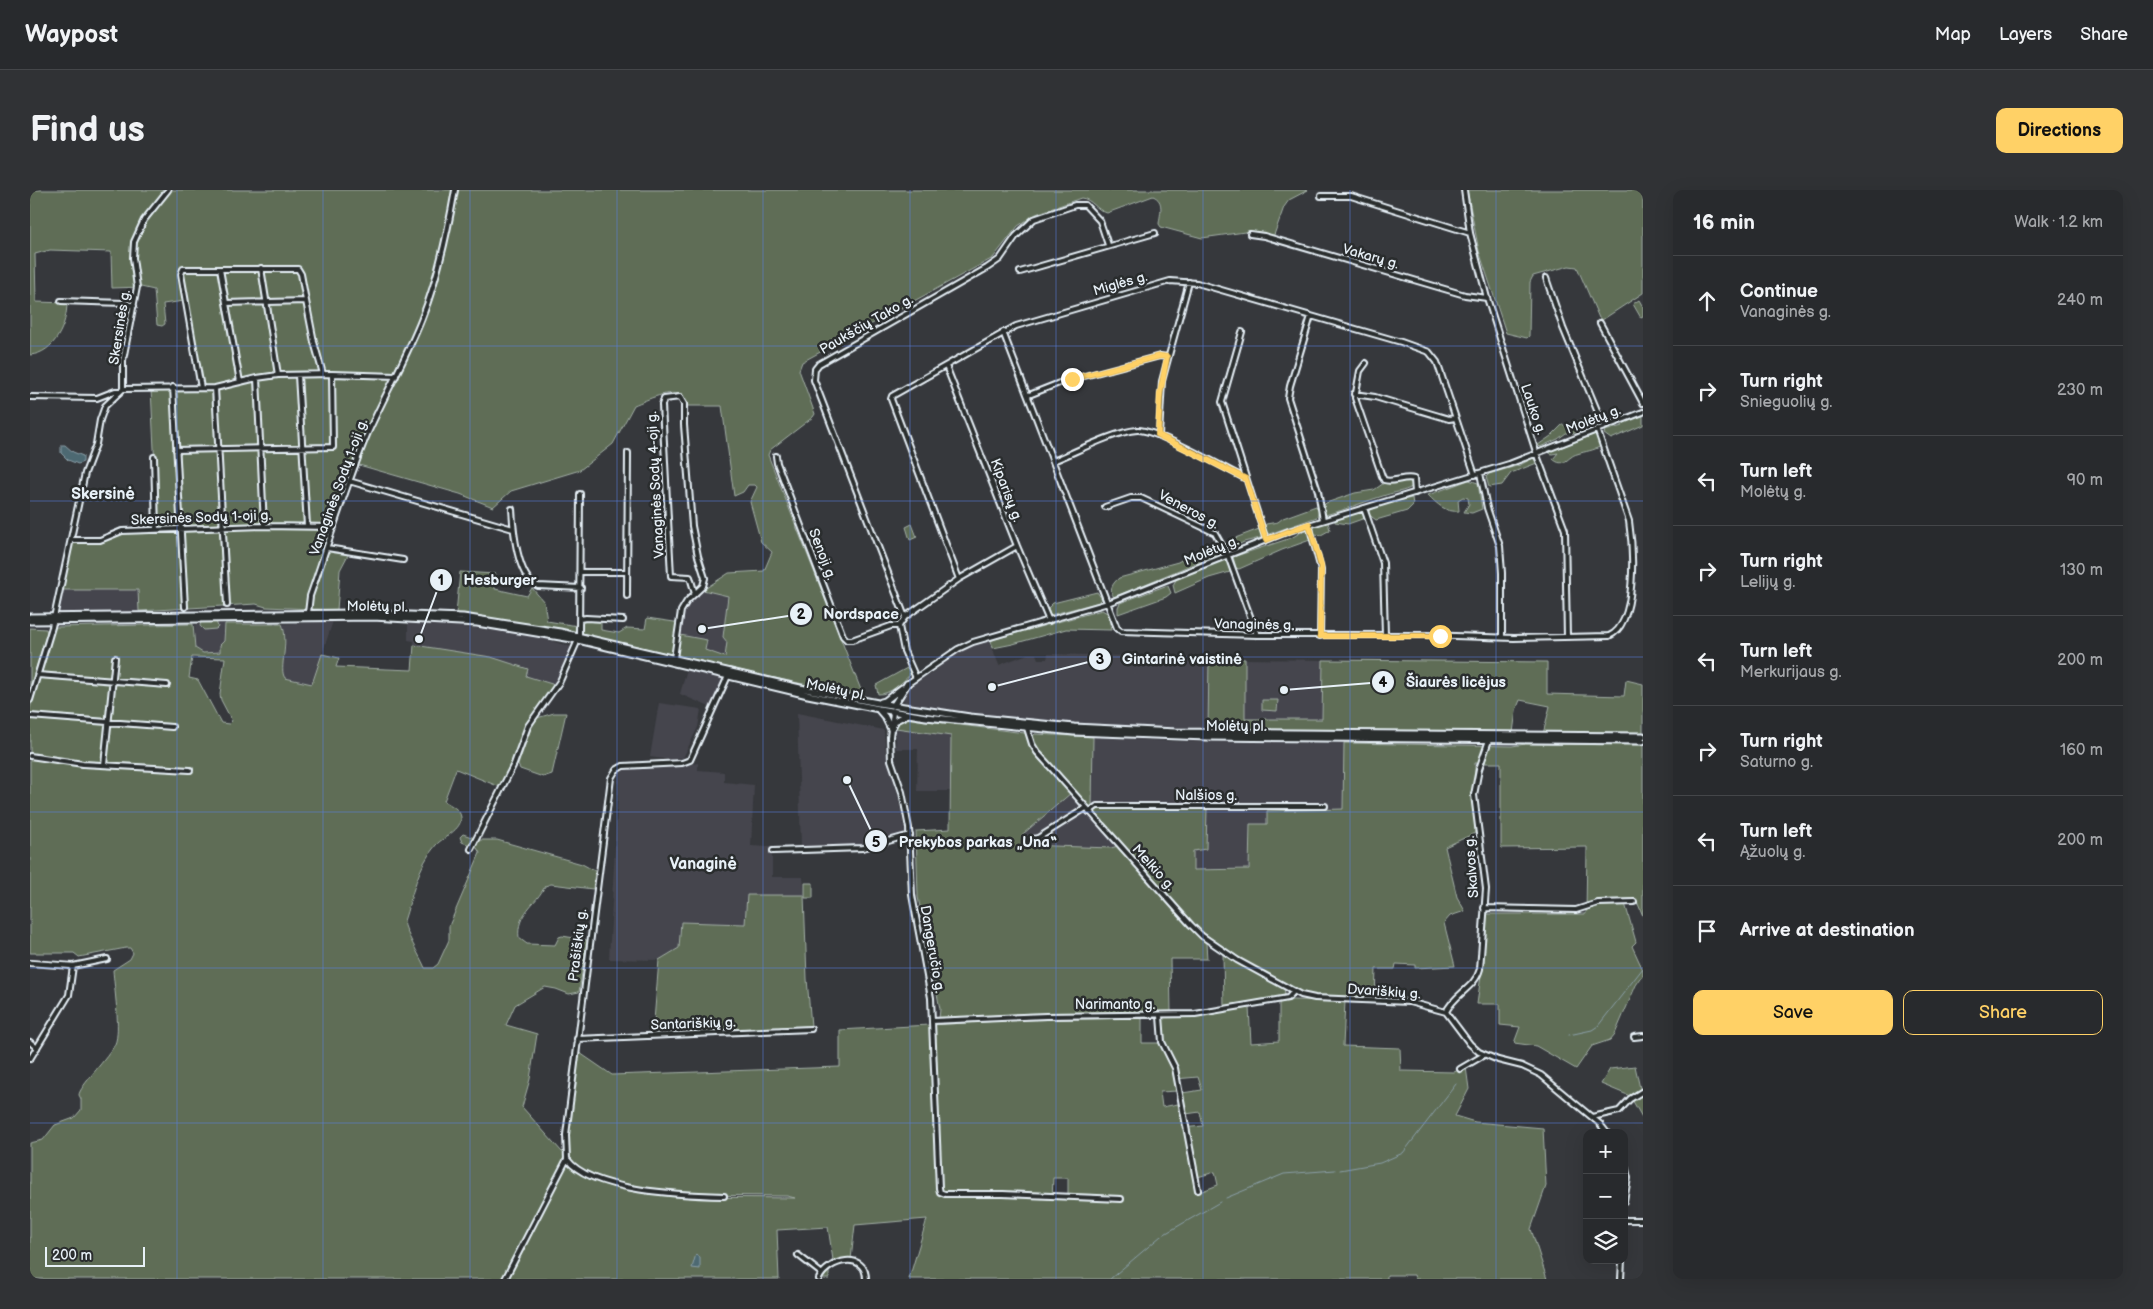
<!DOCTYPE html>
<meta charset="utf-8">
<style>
:root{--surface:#282a2d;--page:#303235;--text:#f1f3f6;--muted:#a5a7aa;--line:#444649;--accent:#ffd166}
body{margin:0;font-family:"Balsamiq Sans",sans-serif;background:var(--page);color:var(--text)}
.controls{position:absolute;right:15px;bottom:15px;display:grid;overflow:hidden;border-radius:10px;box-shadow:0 5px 20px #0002}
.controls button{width:45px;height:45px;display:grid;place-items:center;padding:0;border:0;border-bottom:1px solid var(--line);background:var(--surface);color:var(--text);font:25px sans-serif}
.scale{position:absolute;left:15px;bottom:12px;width:100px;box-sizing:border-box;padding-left:5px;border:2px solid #e8f1f8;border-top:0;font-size:14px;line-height:18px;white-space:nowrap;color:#e8f1f8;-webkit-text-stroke:4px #2a2d2e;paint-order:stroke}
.stop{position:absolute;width:15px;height:15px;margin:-11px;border:4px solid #ffd166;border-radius:50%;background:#fff}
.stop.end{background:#ffd166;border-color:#fff;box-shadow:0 1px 5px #0008}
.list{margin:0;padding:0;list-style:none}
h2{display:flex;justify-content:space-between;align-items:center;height:65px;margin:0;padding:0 20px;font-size:21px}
h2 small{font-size:16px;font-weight:400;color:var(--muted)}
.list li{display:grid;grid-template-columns:32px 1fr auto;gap:15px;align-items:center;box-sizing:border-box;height:90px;padding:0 20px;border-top:1px solid var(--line)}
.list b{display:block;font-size:19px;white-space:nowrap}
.list p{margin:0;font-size:16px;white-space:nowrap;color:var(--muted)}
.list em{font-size:16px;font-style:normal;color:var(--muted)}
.actions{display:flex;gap:10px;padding:15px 20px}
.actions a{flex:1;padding:11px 0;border:1px solid var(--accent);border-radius:10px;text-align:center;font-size:18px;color:var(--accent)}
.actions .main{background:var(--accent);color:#111}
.icon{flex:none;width:28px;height:28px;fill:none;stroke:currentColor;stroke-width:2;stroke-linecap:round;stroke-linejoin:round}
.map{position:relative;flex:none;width:1613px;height:1089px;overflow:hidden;border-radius:10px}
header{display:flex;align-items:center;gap:30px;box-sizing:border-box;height:70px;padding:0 25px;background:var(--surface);border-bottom:1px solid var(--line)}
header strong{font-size:24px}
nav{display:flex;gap:28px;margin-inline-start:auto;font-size:18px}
.intro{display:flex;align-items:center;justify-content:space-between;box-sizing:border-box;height:120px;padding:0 30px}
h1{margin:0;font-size:35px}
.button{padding:12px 22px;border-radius:10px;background:var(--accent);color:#111;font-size:18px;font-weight:700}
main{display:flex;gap:30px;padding:0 30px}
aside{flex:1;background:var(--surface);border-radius:10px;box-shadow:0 5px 20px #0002}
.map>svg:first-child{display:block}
</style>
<header>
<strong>Waypost</strong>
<nav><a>Map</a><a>Layers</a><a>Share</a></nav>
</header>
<div class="intro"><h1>Find us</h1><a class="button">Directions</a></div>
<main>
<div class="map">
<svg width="1613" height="1089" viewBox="0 0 1613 1089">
<rect width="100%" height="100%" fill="#36383c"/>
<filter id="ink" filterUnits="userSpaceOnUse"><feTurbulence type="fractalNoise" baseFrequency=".02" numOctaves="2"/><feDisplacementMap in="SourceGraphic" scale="10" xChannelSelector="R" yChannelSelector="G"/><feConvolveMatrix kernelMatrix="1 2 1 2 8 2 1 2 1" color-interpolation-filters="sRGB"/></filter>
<g filter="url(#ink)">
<!-- built -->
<path fill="#45454d" d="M31,400H109V423L32,424L27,421Z
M673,400L698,406L693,447L697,451L695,467L675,460L676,450L650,445L648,432L652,416L662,404Z
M303,431L282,494L255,488L251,480L255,461L256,447L252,434Z
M378,432L445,438L505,446L548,459L530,496L495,486L497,479L461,467L384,455V451L378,450Z
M188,434H195L194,451L190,462L173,463L165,458V435H170L171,437H188Z
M959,450L969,475L998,464H1006L1008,469H1017L1018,464L1179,468L1178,540L1110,539L1040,535L944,525L881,515L874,511L872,507L878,497L902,483L919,468L935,457Z
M1215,469L1293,470L1292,529H1215Z
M657,479L695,488L682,518L650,504Z
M629,513L671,519L668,537L653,568L641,570L620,567Z
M767,523L854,540L856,564L869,609L875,643L836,655L771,656Z
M866,538L921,546V601H887L888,559H866Z
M1063,547L1139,551L1314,553L1313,619L1238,621L1237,634H1220L1219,679L1163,680V661L1139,619L1061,618Z
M668,573V580L694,582V592L724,595L721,656L742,657V687H773L774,705H717L716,734L651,732L649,758L629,770L579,769L589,581L591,579L649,576Z
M1041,603L1088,656L1081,658L995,655L993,644Z"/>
<!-- green -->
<path fill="#5e6d56" stroke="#a3afa7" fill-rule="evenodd" d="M0,0H1278L1259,10L1254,17L1244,45L1222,41L1172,48L1131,37L1129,34C1130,23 1135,11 1123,6L1077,23C1066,20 1062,9 1051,8L1006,24L988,36L963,68L772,172L769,180L785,224L783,227L740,260L738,265L833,505C696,483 564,438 426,424L430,382L466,384L465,399L497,406L502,398L514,412L517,431L548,436L556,430L571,431V440L589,443L597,438L615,439L617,428L651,433L650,445L677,450L675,460L695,467L697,452L693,447L698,406L673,400L699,383L734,381L742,362L731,352L720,312L727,297L725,295H718L713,302L704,306L692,216H657L653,206C640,198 617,210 604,215L583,254L550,280L481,301L463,317L430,304L322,273L293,358L319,363L310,380L307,420L236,417L226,414L109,421L108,400H31L43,348L69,349L90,338H128L121,199H169L154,111L133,114L135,134L132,136L127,135L124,100L111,97L82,98L81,62L20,60L5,64L6,112L37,113C37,134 25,163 0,165Z
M1437,0H1613V103L1572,130L1569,128L1547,77L1539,76L1503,86L1500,92L1499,146L1497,148L1476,143L1449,61Z
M1609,110L1613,117V127L1611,128L1603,114Z
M1564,225L1568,229V234L1545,243H1536L1528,249L1510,257L1508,255L1521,246L1532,235H1536Z
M1613,225V235L1581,249L1574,244L1575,241L1592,236L1595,232Z
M1566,244L1571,256C1563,261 1556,261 1547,264C1538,266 1534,279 1523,269L1528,263L1522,264L1518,262Z
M1503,268L1507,273L1481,283L1472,295L1459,297L1456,287L1459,284L1490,275Z
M1377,289L1382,292V297C1373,302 1365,302 1356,305C1335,311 1316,320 1295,325L1293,323V316L1296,313L1325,303L1344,300L1354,293Z
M1439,290L1448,293L1452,319L1442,323L1434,322L1439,314L1438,308L1433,307L1428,310L1429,321C1416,323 1407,314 1398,305Z
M1382,308L1383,315L1377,321L1346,330L1338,324L1339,321L1351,315Z
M1286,316L1289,320L1287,327L1239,344L1234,340L1236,334L1248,332L1253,328Z
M1330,321L1333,322L1335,328L1318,334L1305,332V330Z
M1298,332L1300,340L1291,345L1285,344L1284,338L1286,335Z
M882,334L887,347L880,350L876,337Z
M1229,339L1232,345L1230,348L1214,352L1200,359L1197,358L1196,354L1200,350Z
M1275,340L1279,341L1280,350L1252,360L1209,379L1206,378L1203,367L1261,348Z
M1187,360L1192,362L1084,407C1078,400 1083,393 1089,388L1148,372L1159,365Z
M1194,370L1198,372L1200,382L1179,388L1145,403L1143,395L1147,388Z
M1135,396H1138L1141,403L1136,407L1088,424V417L1090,413Z
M1067,402L1072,409L1069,412L1020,425L1018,418L1023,413Z
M1072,420L1079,424L1081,440L1036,439L983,454L963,458L961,451L965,449Z
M171,431H186L188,437L186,439L174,440L170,436Z
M163,434L165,458L173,463L190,462V455L194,451L195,434H252C260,453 248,479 255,488L282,494L292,464L309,468L306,477L382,480L384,455L461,467L498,479L496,486L525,495L498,532L482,575L470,597L426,579L414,611C420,615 430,619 431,627C432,640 413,647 406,655C388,675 382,707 374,731C375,742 390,766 395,778H403L408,774L419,750V736L450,663L447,658L432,652L430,647L433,644L450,650H467L552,674L565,681L563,699L521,694L515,696C506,715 486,723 489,748L497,754L525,755L529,747L532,746L557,750L549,802L539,804L526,799L515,797L485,815L476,835L507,844L500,889L492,917L532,962L536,960L547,861L582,885L810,877V840L989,830L1112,828V853H1129V827L1166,826L1219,818L1221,853L1249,851V813L1262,810L1315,811L1313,856L1370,858L1371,881L1424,882L1436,877L1439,899L1425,926L1445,932L1513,938L1516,996L1501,1039L1517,1089H1385L1384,1085H1357V1089H879L897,1029L825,1035L821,1069L807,1071L799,1081V1089H787L791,1080L803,1070L798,1037L747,1040L749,1089H0V953L13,950L25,935L44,928L51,920V909L49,905C49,897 79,867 85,854C91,841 84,796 83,780L100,769L103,763L100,758H96L49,767L44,763H0V519L25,437ZM162,467L195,468L190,504L191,510L202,531L199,534L191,533L168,490L159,488ZM1168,887L1172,900L1152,903L1156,924L1170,922L1173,936L1152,938L1148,914L1132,917L1130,902L1147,901L1145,889ZM1185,982L1188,995L1167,1003L1164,988ZM1023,988H1038V1009H1022ZM652,1005L757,1006L765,1008L652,1007Z
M0,438L16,439L17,443L0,497Z
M1179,468L1215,469V529H1292L1293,470L1517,472V504L1594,506L1596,490L1613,494V544H1513L1520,516L1490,510L1486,520L1483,543C1463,543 1435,537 1417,543L1178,540Z
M877,478H879L880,485C872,492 860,505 848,504L846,495Z
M1232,510H1248L1247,521L1232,520Z
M524,523H536L522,584L513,587L490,579L488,575L500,541L507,528Z
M873,528L995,543L1002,558L1041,603L993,644L995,655L1081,658L1088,656L1164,743L1176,753L1177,769H1140L1141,823L985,824L909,829L910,819L888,707L886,641L920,639L921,546L866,538L867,532Z
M1005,544L1063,547L1062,618L1177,619L1176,659L1163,661V680L1219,679L1220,634H1237V621L1313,619L1314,553L1482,556L1496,554L1613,555V726L1606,709L1594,710L1606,752L1602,756L1613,780V785L1606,795L1585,844L1580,850L1562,856L1546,879L1506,856L1484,853L1490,837L1470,835V814H1447L1453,771L1454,724H1556L1557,657L1471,658V573H1445V643L1415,657L1427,707L1435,721L1420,726L1414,733L1425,776L1385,778V775L1366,774L1365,779H1346L1345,808L1283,806L1273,804L1220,775L1167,738L1066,625L1062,618L1058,617L1008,561L1002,547Z
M775,693H783V708H775Z
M717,705H774L777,789L781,836L623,843L629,770L649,758L651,732L715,734Z
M1193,764L1254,798L1255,804L1253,806L1194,817Z
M1605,876L1611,903H1613V929L1600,906L1571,894L1580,879Z"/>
<!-- water -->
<path fill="#4d6972" stroke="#8b9fa8" d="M31,255H35L43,262L53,266V272L48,274L38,270L31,263Z
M666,1064L670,1067V1079L662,1078Z"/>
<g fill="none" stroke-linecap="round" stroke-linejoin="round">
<!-- stream -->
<path stroke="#8b9fa8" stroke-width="1" d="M1539,845L1562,840L1568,836L1613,778
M1310,980L1350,973L1373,963L1426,894
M1196,1008L1254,984L1305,980
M1080,1089L1131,1046L1190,1012"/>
<defs>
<path id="minor" d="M1434,0L1440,43L1457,108L1508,268L1535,340L1537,447
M1291,6H1321L1440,43
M1220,44L1234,46L1435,105L1457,108
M231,78L248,185
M190,79L210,192
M990,82L1125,43
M1516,88L1533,138L1574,237
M31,111L94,113L104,116
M196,113L276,111L284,152L293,184
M1281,126L1260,196L1258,208L1288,301L1293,330
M1570,133L1613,213
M973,142L1087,438L1091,441L1227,445H1396L1484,448L1579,446C1608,434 1603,357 1599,331L1567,239
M1212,142L1192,212L1236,350
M1336,173L1330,181L1325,208L1352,286L1354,290C1364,293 1374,286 1384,289L1385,303
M916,176L987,356L1019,431
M268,185L277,336
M227,188L234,336
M143,197L155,417
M171,198L151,84L153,79H268L271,84L276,111
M185,198L197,415
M93,199L185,198L227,188L248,185L302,184L366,186
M93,199V170L107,97L103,68L104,52L114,30L138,0
M1324,204L1345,207L1419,229L1425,228
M999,205L1032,192L1130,166L1137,167
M0,207L67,208L85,201H90
M1129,245L1132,191L1159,92
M146,260L303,257L302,184
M746,266L747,273L813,446L817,450H822L861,436H869
M124,267L126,339
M1023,271C1046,262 1083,242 1107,240C1124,238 1197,279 1216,289
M1450,283L1457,318L1470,356L1472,383V447
M319,291L483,339
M1075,317L1101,308H1111L1185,343L1198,366L1227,445
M1334,318L1353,373L1355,445
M482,319C483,337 487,389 508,396L551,398
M1279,335L1291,380L1290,446
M41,350H70L92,341L234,336L304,337
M297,358L373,370
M550,382H597
M929,389L861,209L862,206L986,136L1140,91L1167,93L1371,152L1399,162L1407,172L1445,285
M597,406L598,263
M278,423L280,406C299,352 315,298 337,245C354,206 376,169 392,128C407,91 418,40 425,0
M875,427L784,190L785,179L789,174L957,78L970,69L986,46L1004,29L1045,15H1055L1070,31L1078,55
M550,429L556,428L593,430
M869,436L875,427L929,389L987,356
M869,436L874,461L886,488
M549,446L550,304
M644,468L651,421L657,411L673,396L675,388L668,366L662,336L654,235V214L650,207L634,209L632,215L641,386L660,387L665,404
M8,485L137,495
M877,494L928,459L943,452L1078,413L1259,341L1479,274L1613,222
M0,510L22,437L55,283L66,254L70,230L75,216L93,199
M863,522L860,547L861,570L872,602L879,638L882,705L901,808L909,998L910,1002L915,1004H973L1091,1009
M0,526L142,537
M997,538L1002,554L1007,562L1161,735L1172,746L1207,770L1271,805L1285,808L1379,812L1416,822L1440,854L1449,862L1468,870L1492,876L1511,885L1570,934L1577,943
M0,566L53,574L160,580
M74,575L85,468
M1059,622L1067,616H1295
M996,651L1008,648L1056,618
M441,659L484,574L498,536L530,491L548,450
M743,661L833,658L880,645
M1454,718L1546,720L1568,713L1604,712
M1416,822C1424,804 1445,798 1450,779L1456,699L1444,605L1449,579L1459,550
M1130,826L1132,852L1145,878L1168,1000
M902,831L1016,826L1165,824L1258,808L1264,801
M1604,847L1613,846
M547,849L781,839
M0,852L7,858
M0,869L39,805L43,776L77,769
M1430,879L1454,865
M1562,927L1589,921L1600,909L1613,901
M537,969C561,1002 655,1005 694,1006
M1594,971L1598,988L1594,1011
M1594,1030H1613
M768,1065L791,1083
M475,1089L537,969L536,945L581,588L586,580L593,576L652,573L660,570L698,486
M789,1089C798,1069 836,1061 836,1089
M1591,1089L1592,1070"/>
<path id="major" d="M0,773L43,776"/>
<path id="highway" d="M0,427L326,423L433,427L530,442L770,498L848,513L940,527L1044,537L1146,542L1613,546
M0,431L343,427L447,433L548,450L778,505L849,519L896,527L1044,542L1177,547L1613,551
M851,512L855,511L872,498
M863,516L877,494
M849,520L855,527L861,539
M861,539L866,530L876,525"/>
</defs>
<!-- minor casing -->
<use href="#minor" stroke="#e8f1f8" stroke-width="8"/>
<!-- major casing -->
<use href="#major" stroke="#e8f1f8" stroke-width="8"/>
<!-- highway casing -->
<use href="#highway" stroke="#e8f1f8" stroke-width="9"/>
<!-- minor -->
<use href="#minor" stroke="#2a2d2e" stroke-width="4"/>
<!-- major -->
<use href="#major" stroke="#2a2d2e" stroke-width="4.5"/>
<!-- highway -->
<use href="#highway" stroke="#2a2d2e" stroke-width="5"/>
</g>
</g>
<g fill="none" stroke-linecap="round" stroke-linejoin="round" filter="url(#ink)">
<!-- route -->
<path stroke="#ffd166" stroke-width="6" d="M1042,189L1130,166L1137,167L1130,204L1128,245L1216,289L1236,350L1279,334L1291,376L1290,446H1410"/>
</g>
<!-- grid -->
<path fill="none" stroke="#5a7fe2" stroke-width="1" stroke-opacity="0.55" d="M147,0V1089M293,0V1089M440,0V1089M587,0V1089M733,0V1089M880,0V1089M1026,0V1089M1173,0V1089M1320,0V1089M1466,0V1089M0,156H1613M0,311H1613M0,467H1613M0,622H1613M0,778H1613M0,933H1613"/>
<g text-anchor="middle" stroke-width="5" stroke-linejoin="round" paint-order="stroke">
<!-- street labels -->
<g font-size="14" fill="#e8f1f8" stroke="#2a2d2e">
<text transform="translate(1341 66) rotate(16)" y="5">Vakarų g.</text>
<text transform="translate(1090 93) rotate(-16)" y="5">Miglės g.</text>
<text transform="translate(836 134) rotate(-30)" y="5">Paukščių Tako g.</text>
<text transform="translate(89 137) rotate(-81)" y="5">Skersinės g.</text>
<text transform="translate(1504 219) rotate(71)" y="5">Lauko g.</text>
<text transform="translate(1563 229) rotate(-21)" y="5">Molėtų g.</text>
<text transform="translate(625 295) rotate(-93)" y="5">Vanaginės Sodų 4-oji g.</text>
<text transform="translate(308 297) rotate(-70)" y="5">Vanaginės Sodų 1-oji g.</text>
<text transform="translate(977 300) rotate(69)" y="5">Kiparisų g.</text>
<text transform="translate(1159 319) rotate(28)" y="5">Veneros g.</text>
<text transform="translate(171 327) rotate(-2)" y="5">Skersinės Sodų 1-oji g.</text>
<text transform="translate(1181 360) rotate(-22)" y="5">Molėtų g.</text>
<text transform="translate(793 364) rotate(69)" y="5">Senoji g.</text>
<text transform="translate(347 416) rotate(1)" y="5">Molėtų pl.</text>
<text transform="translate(1224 434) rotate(1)" y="5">Vanaginės g.</text>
<text transform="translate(806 499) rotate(12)" y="5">Molėtų pl.</text>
<text x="1206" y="541">Molėtų pl.</text>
<text x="1176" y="610">Nalšios g.</text>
<text transform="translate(1124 677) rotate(48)" y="5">Melkio g.</text>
<text transform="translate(1441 677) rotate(-94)" y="5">Skalvos g.</text>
<text transform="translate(547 755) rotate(-83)" y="5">Prašiškių g.</text>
<text transform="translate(903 759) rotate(80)" y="5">Dangeručio g.</text>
<text transform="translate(1354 801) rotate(4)" y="5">Dvariškių g.</text>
<text x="1085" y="819">Narimanto g.</text>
<text transform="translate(663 833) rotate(-2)" y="5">Santariškių g.</text>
</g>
<!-- quarter labels -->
<g font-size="16" font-weight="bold" fill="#e8f1f8" stroke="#2a2d2e">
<text x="73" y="309">Skersinė</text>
<text x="673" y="679">Vanaginė</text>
</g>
</g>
<!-- callouts -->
<path fill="none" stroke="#e8f1f8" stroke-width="2" d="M389 449L411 390M672 439L771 424M962 497L1070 469M1254 500L1353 492M817 590L846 651"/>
<g fill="#e8f1f8" stroke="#2a2d2e" stroke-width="2">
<circle cx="389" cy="449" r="5"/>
<circle cx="672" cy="439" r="5"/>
<circle cx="962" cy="497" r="5"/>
<circle cx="1254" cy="500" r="5"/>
<circle cx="817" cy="590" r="5"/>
<circle cx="411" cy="390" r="12"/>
<circle cx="771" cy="424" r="12"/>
<circle cx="1070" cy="469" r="12"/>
<circle cx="1353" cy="492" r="12"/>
<circle cx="846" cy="651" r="12"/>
</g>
<g font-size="15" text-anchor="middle" font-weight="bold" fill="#111">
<text x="411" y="395">1</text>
<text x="771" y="429">2</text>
<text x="1070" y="474">3</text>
<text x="1353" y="497">4</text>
<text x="846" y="657">5</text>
</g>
<g font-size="15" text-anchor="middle" font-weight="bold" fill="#e8f1f8" stroke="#2a2d2e" stroke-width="5" stroke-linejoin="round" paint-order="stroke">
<text x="470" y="395">Hesburger</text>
<text x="831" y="429">Nordspace</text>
<text x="1152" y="474">Gintarinė vaistinė</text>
<text x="1426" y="497">Šiaurės licėjus</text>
<text x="948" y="657">Prekybos parkas „Una“</text>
</g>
</svg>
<div class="controls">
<button>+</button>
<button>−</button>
<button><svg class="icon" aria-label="layers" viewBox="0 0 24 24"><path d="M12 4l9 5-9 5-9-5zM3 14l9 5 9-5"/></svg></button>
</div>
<div class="scale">200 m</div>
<div class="stop" style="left:1410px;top:446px"></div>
<div class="stop end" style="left:1042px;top:189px"></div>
</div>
<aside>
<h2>16 min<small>Walk · 1.2 km</small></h2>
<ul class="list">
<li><svg class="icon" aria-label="ahead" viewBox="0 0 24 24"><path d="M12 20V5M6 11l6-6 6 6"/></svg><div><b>Continue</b><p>Vanaginės g.</p></div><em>240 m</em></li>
<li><svg class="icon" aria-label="right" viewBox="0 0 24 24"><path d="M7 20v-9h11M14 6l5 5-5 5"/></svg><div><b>Turn right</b><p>Snieguolių g.</p></div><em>230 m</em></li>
<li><svg class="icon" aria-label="left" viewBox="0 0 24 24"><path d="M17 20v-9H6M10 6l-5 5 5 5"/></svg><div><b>Turn left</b><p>Molėtų g.</p></div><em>90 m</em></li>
<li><svg class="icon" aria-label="right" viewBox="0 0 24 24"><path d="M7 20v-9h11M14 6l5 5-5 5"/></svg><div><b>Turn right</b><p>Lelijų g.</p></div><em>130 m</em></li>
<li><svg class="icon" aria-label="left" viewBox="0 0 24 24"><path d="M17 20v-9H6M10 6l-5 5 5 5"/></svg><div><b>Turn left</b><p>Merkurijaus g.</p></div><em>200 m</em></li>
<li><svg class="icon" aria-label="right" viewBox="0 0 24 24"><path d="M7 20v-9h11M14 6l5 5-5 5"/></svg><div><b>Turn right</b><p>Saturno g.</p></div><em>160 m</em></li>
<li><svg class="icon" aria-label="left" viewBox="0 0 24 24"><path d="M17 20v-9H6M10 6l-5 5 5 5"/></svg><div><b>Turn left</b><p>Ąžuolų g.</p></div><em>200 m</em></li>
<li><svg class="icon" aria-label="arrive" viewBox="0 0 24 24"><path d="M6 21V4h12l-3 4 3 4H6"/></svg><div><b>Arrive at destination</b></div></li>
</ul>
<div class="actions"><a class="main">Save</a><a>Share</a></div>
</aside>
</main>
